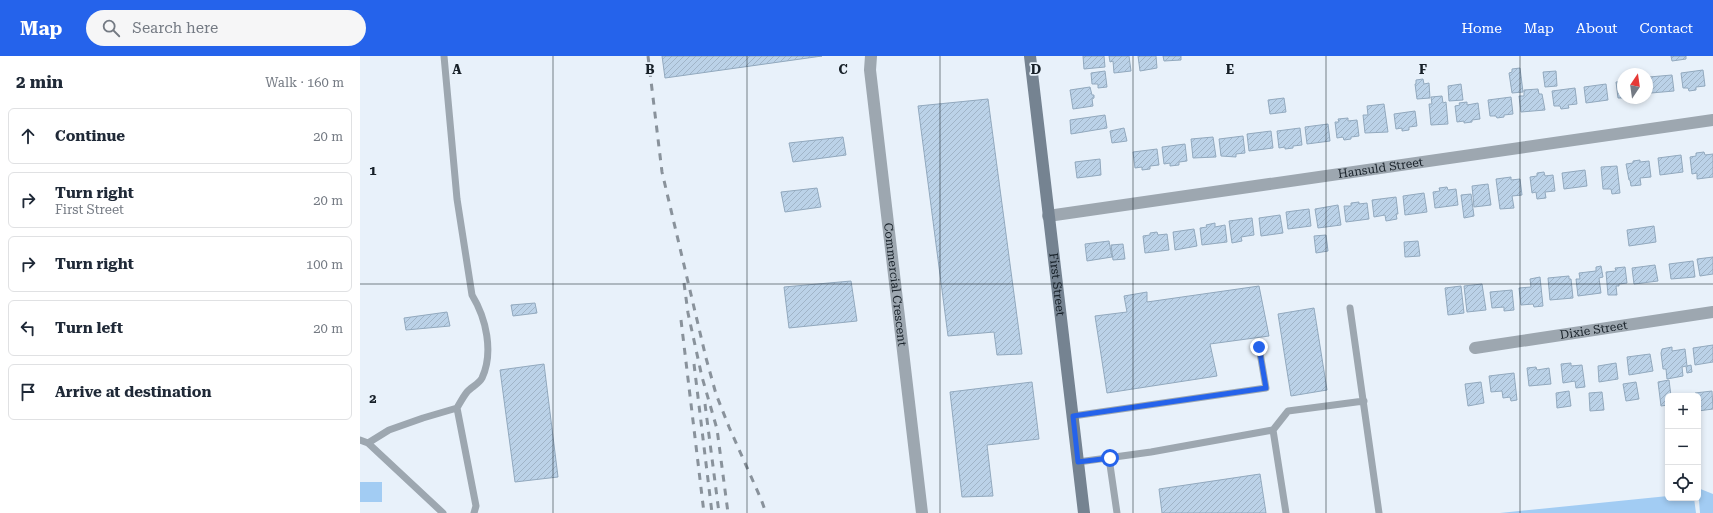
<!DOCTYPE html>
<meta charset="utf-8">
<style>
:root{--surface:#fff;--page:#f6f6f7;--text:#1f2937;--muted:#747a83;--line:#e0e1e3;--accent:#2563eb}
body{margin:0;font-family:"Roboto Serif",serif;background:var(--page);color:var(--text)}
.controls{position:absolute;right:12px;bottom:12px;display:grid;overflow:hidden;border-radius:6px;box-shadow:0 2px 6px #0003}
.controls button{width:36px;height:36px;display:grid;place-items:center;padding:0;border:0;border-bottom:1px solid var(--line);background:var(--surface);color:var(--text);font:20px sans-serif}
.compass{position:absolute;left:1257px;top:12px;width:36px;height:36px;border-radius:50%;background:var(--surface);box-shadow:0 2px 6px #0003;rotate:13deg}
.stop{position:absolute;width:12px;height:12px;margin:-9px;border:3px solid #2563eb;border-radius:50%;background:#fff}
.stop.end{background:#2563eb;border-color:#fff;box-shadow:0 1px 4px #0008}
.list{margin:0;padding:0;list-style:none}
h2{display:flex;justify-content:space-between;align-items:center;height:52px;margin:0;padding:0 16px;font-size:17px}
h2 small{font-size:13px;font-weight:400;color:var(--muted)}
.list li{display:grid;grid-template-columns:26px 1fr auto;gap:12px;align-items:center;box-sizing:border-box;height:56px;margin:0 8px 8px;padding:0 8px;border:1px solid var(--line);border-radius:6px}
.list b{display:block;font-size:15px;white-space:nowrap}
.list p{margin:0;font-size:13px;white-space:nowrap;color:var(--muted)}
.list em{font-size:13px;font-style:normal;color:var(--muted)}
.icon{flex:none;width:22px;height:22px;fill:none;stroke:currentColor;stroke-width:2;stroke-linecap:round;stroke-linejoin:round}
.map{position:relative;flex:none;width:1353px;height:457px;overflow:hidden}
header{display:flex;align-items:center;gap:24px;box-sizing:border-box;height:56px;padding:0 20px;background:var(--accent);color:#fff}
header strong{font-size:19px}
nav{display:flex;gap:22px;margin-inline-start:auto;font-size:14px}
.search{width:280px;height:36px;background:var(--page);display:flex;align-items:center;gap:10px;box-sizing:border-box;padding:0 14px;border-radius:22px;color:var(--muted);font-size:15px}
main{display:flex}
aside{flex:1;background:var(--surface)}
.map>svg:first-child{display:block}
</style>
<header>
<strong>Map</strong>
<div class="search"><svg class="icon" aria-label="search" viewBox="0 0 24 24"><circle cx="10" cy="10" r="6"/><path d="M15 15l6 6"/></svg>Search here</div>
<nav><a>Home</a><a>Map</a><a>About</a><a>Contact</a></nav>
</header>
<main>
<aside>
<h2>2 min<small>Walk · 160 m</small></h2>
<ul class="list">
<li><svg class="icon" aria-label="ahead" viewBox="0 0 24 24"><path d="M12 20V5M6 11l6-6 6 6"/></svg><div><b>Continue</b></div><em>20 m</em></li>
<li><svg class="icon" aria-label="right" viewBox="0 0 24 24"><path d="M7 20v-9h11M14 6l5 5-5 5"/></svg><div><b>Turn right</b><p>First Street</p></div><em>20 m</em></li>
<li><svg class="icon" aria-label="right" viewBox="0 0 24 24"><path d="M7 20v-9h11M14 6l5 5-5 5"/></svg><div><b>Turn right</b></div><em>100 m</em></li>
<li><svg class="icon" aria-label="left" viewBox="0 0 24 24"><path d="M17 20v-9H6M10 6l-5 5 5 5"/></svg><div><b>Turn left</b></div><em>20 m</em></li>
<li><svg class="icon" aria-label="arrive" viewBox="0 0 24 24"><path d="M6 21V4h12l-3 4 3 4H6"/></svg><div><b>Arrive at destination</b></div></li>
</ul>
</aside>
<div class="map">
<svg width="1353" height="457" viewBox="0 0 1353 457">
<defs>
<pattern id="building-hatch" width="6" height="6" patternUnits="userSpaceOnUse"><rect width="6" height="6" fill="#bbd2e8"/><path d="M-1 1l2-2M0 6l6-6M5 7l2-2" fill="none" stroke="#a0b4c7"/></pattern>
</defs>
<rect width="100%" height="100%" fill="#e8f1fa"/>
<!-- green -->
<path fill="#a2ccf3" d="M0,426H22V446H0Z
M1338,432L1353,438V457H1340Z
M1308,440V442H1334L1336,457H1140Z"/>
<!-- building -->
<path fill="url(#building-hatch)" stroke="#92a9be" d="M302,0H462L305,22Z
M723,0H744L745,11L724,13Z
M749,0H769L771,15L754,17L753,5L750,6Z
M778,0H796L797,12L780,15Z
M803,0H821V4L804,5Z
M1311,0H1326V3L1312,5Z
M1160,12L1163,36L1152,37L1149,17L1152,16V13Z
M1343,14L1345,30L1336,31V34L1329,35L1328,32H1323L1321,17Z
M745,15L747,31L738,32V28H732L731,17Z
M1196,15L1197,30L1185,31L1183,16Z
M1312,19L1314,35L1291,37L1289,21Z
M1063,23L1064,28L1069,27L1070,42L1057,43L1055,28H1056V24Z
M1263,25V42H1258L1256,26Z
M1101,28L1103,44L1089,45L1088,30Z
M1246,28L1248,44L1226,47L1224,31Z
M730,31L732,39H734V42L732,43L733,50L713,53L710,34Z
M1215,32L1217,48L1208,49L1209,52L1201,53L1200,50H1194L1192,35Z
M1178,33L1179,38H1182L1185,54L1161,56L1159,40H1164V34Z
M1082,40L1083,47L1086,46L1088,68L1071,69L1069,48H1072L1071,41Z
M1151,41L1153,58L1144,59V61L1137,62L1136,60H1130L1128,44Z
M924,42L926,56L910,58L908,44Z
M628,43L662,298L637,299L634,276L588,280L558,50Z
M1107,46V49L1118,47L1120,63L1112,64V66L1104,67V65L1097,66L1095,50L1100,49L1099,47Z
M1024,48L1028,76L1005,77L1003,59H1008L1007,50Z
M1055,55L1057,70L1049,71V74L1042,75V72L1036,73L1034,58Z
M745,59L747,72L711,78L710,64Z
M988,62V65L997,64L999,80L991,81V83L984,84L983,81L977,82L975,66H979L978,63Z
M968,68L970,85L947,88L945,71Z
M764,72L767,85L752,87L750,75Z
M940,72L942,89L933,90V92L925,93V91L919,92L917,75Z
M911,75L913,92L889,95L887,78Z
M883,80L885,97L876,98V101L861,100L859,83Z
M483,81L486,99L433,106L429,87Z
M853,81L856,101L833,102L831,83Z
M825,88L827,105L819,106V109L810,110V107L804,108L802,91Z
M797,93L799,109L790,110V113L782,114V111L775,112L773,96Z
M1344,96L1345,99L1353,98V121L1337,123V117L1332,118L1330,101L1336,100V97Z
M1321,99L1323,116L1300,119L1298,102Z
M740,103L741,119L717,122L715,106Z
M1280,104V106L1289,105L1291,121L1280,122L1281,129L1271,130L1270,124H1269L1266,108L1273,107V105Z
M1257,110L1260,137L1252,138L1251,133H1243L1241,111Z
M1225,114L1227,130L1204,133L1202,117Z
M1184,116L1185,120L1193,119L1195,135L1185,136L1186,142L1177,143L1176,136L1172,137L1170,121L1177,120V117Z
M1151,121V124L1160,123L1162,139L1152,140L1154,152L1140,153L1136,123Z
M1128,128L1131,149L1114,151L1112,130Z
M1087,131L1088,134L1096,133L1098,149L1075,152L1073,136L1080,135L1079,132Z
M457,132L461,151L425,156L421,136Z
M1064,137L1067,156L1045,159L1043,140Z
M1111,138L1114,160L1104,162L1101,139Z
M1036,141L1038,158H1036L1037,163L1026,165L1025,159L1014,161L1012,144Z
M999,146V148L1007,147L1009,163L986,166L984,150H991V147Z
M978,149L981,169L958,172L955,153Z
M949,153L951,170L928,173L926,156Z
M920,159L923,177L901,180L899,162Z
M892,162L894,179L881,181L882,185L872,187L869,165Z
M855,167V171L865,169L867,186L842,189L840,172L847,171L846,169Z
M1294,170L1296,186L1269,190L1267,174Z
M834,173L837,190L815,194L813,176Z
M797,176L798,179L807,178L809,194L785,197L783,180L790,179V177Z
M966,179L968,195L956,197L954,180Z
M749,185L752,201L727,205L725,188Z
M1058,185L1060,200L1045,201L1044,186Z
M763,188L765,203L753,204L751,189Z
M1353,201V218L1340,220L1337,203Z
M1333,205L1335,221L1311,223L1309,208Z
M1295,209L1298,225L1274,228L1272,212Z
M1241,210L1243,221L1239,222L1241,237L1218,240L1216,223H1220L1219,217L1236,215V211Z
M1265,211L1267,227L1259,228V230H1256L1257,239H1248L1246,216L1256,215L1255,212Z
M1209,220V223H1211L1213,242L1190,244L1188,222Z
M1180,221L1183,250L1174,251L1173,248L1161,249L1159,232L1171,231L1170,223Z
M491,225L497,265L429,272L424,231Z
M1122,228L1126,254L1107,256L1104,230Z
M899,230L909,280L850,288L857,320L747,337L735,260L767,256L764,240L787,236V246Z
M1101,230L1104,257L1088,259L1085,232Z
M1152,234L1154,254L1144,255V251L1132,252L1130,236Z
M175,247L177,257L153,260L151,249Z
M954,252L967,334L931,340L918,258Z
M87,256L90,270L46,274L44,262Z
M1353,289V306L1335,309L1333,292Z
M1312,291V295L1325,293L1327,310L1331,309L1332,316L1327,317L1326,310L1322,311L1323,320L1307,323L1306,313H1303L1301,297L1302,293Z
M1290,298L1293,315L1269,319L1267,301Z
M1211,307V310L1222,309L1225,331L1216,332L1215,325L1203,327L1201,308Z
M1256,307L1258,323L1239,326L1238,310Z
M184,308L198,421L155,426L140,314Z
M1176,311L1177,314L1189,312L1191,328L1169,330L1167,312Z
M1154,317L1157,344L1151,345L1150,341L1143,342L1142,335L1131,336L1129,320Z
M1309,324L1311,340H1308V349L1301,350L1298,326Z
M672,326L679,383L627,389L633,440L602,441L590,336Z
M1121,326L1124,347L1108,350L1105,328Z
M1276,326L1279,343L1266,345L1263,328Z
M1209,335L1211,350L1197,352L1196,337Z
M1352,335L1353,353L1338,355V340H1335V337Z
M1242,336L1244,354L1230,355L1229,337Z
M900,418L906,457H802L799,433Z"/>
<g fill="none" stroke-linecap="round" stroke-linejoin="round">
<!-- lane -->
<path stroke="#9da7b0" stroke-width="7" d="M990,252L1019,457
M97,352L116,450L114,457
M713,360L906,332L899,291
M913,374L928,355L1004,345
M0,384L8,387L83,457
M8,387L29,374L63,362L97,352C100,347 103,341 107,336C111,331 119,328 122,322C134,296 126,262 112,239L97,143L84,0
M749,402L757,457
M718,406L791,396L913,374L926,457"/>
<!-- street -->
<g stroke="#9da7b0" stroke-width="12">
<path id="s1" d="M511,0L510,14L562,457"/>
<path id="s2" d="M688,160L1353,64"/>
<path id="s3" d="M1115,292L1353,256"/>
</g>
<!-- secondary -->
<path stroke="#758391" stroke-width="12" id="s4" d="M670,0L724,457"/>
<!-- rail -->
<path stroke="#89929b" stroke-width="3" stroke-dasharray="7 7" stroke-linecap="butt" d="M288,0L302,116L346,302L356,338L369,371L401,443L406,457
M324,227L328,257L342,321L357,373L368,457
M321,264L344,457
M334,308L352,457
M345,348L359,457"/>
</g>
<g fill="none" stroke-linecap="round" stroke-linejoin="round">
<!-- route -->
<path stroke="#2563eb" stroke-width="5" d="M750,402L718,406L713,360L906,332L899,291"/>
</g>
<!-- grid -->
<path fill="none" stroke="#172028" stroke-width="1" stroke-opacity="0.55" d="M193,0V457M387,0V457M580,0V457M773,0V457M966,0V457M1160,0V457M0,228H1353"/>
<g text-anchor="middle" stroke-width="3.5" stroke-linejoin="round" paint-order="stroke">
<!-- street labels -->
<g font-size="12" fill="#172028" stroke="#e8f1fa">
<text dy="4" stroke="none"><textPath href="#s2" startOffset="336">Hansuld Street</textPath></text>
<text dy="4" stroke="none"><textPath href="#s1" startOffset="230">Commercial Crescent</textPath></text>
<text dy="4" stroke="none"><textPath href="#s4" startOffset="230">First Street</textPath></text>
<text dy="4" stroke="none"><textPath href="#s3" startOffset="120">Dixie Street</textPath></text>
</g>
</g>
<g font-size="13" text-anchor="middle" font-weight="bold" fill="#172028" stroke="#e8f1fa" stroke-width="3.5" stroke-linejoin="round" paint-order="stroke">
<text x="97" y="18">A</text>
<text x="290" y="18">B</text>
<text x="483" y="18">C</text>
<text x="676" y="18">D</text>
<text x="870" y="18">E</text>
<text x="1063" y="18">F</text>
<text x="13" y="119">1</text>
<text x="13" y="347">2</text>
</g>
</svg>
<div class="controls">
<button>+</button>
<button>−</button>
<button><svg class="icon" aria-label="locate" viewBox="0 0 24 24"><circle cx="12" cy="12" r="6"/><path d="M12 2v4M12 18v4M2 12h4M18 12h4"/></svg></button>
</div>
<svg class="compass" viewBox="-18 -18 36 36"><path d="M0-13l5 13h-10z" fill="#e53935"/><path d="M0 13l5-13h-10z" fill="#747a83"/></svg>
<div class="stop" style="left:750px;top:402px"></div>
<div class="stop end" style="left:899px;top:291px"></div>
</div>
</main>
